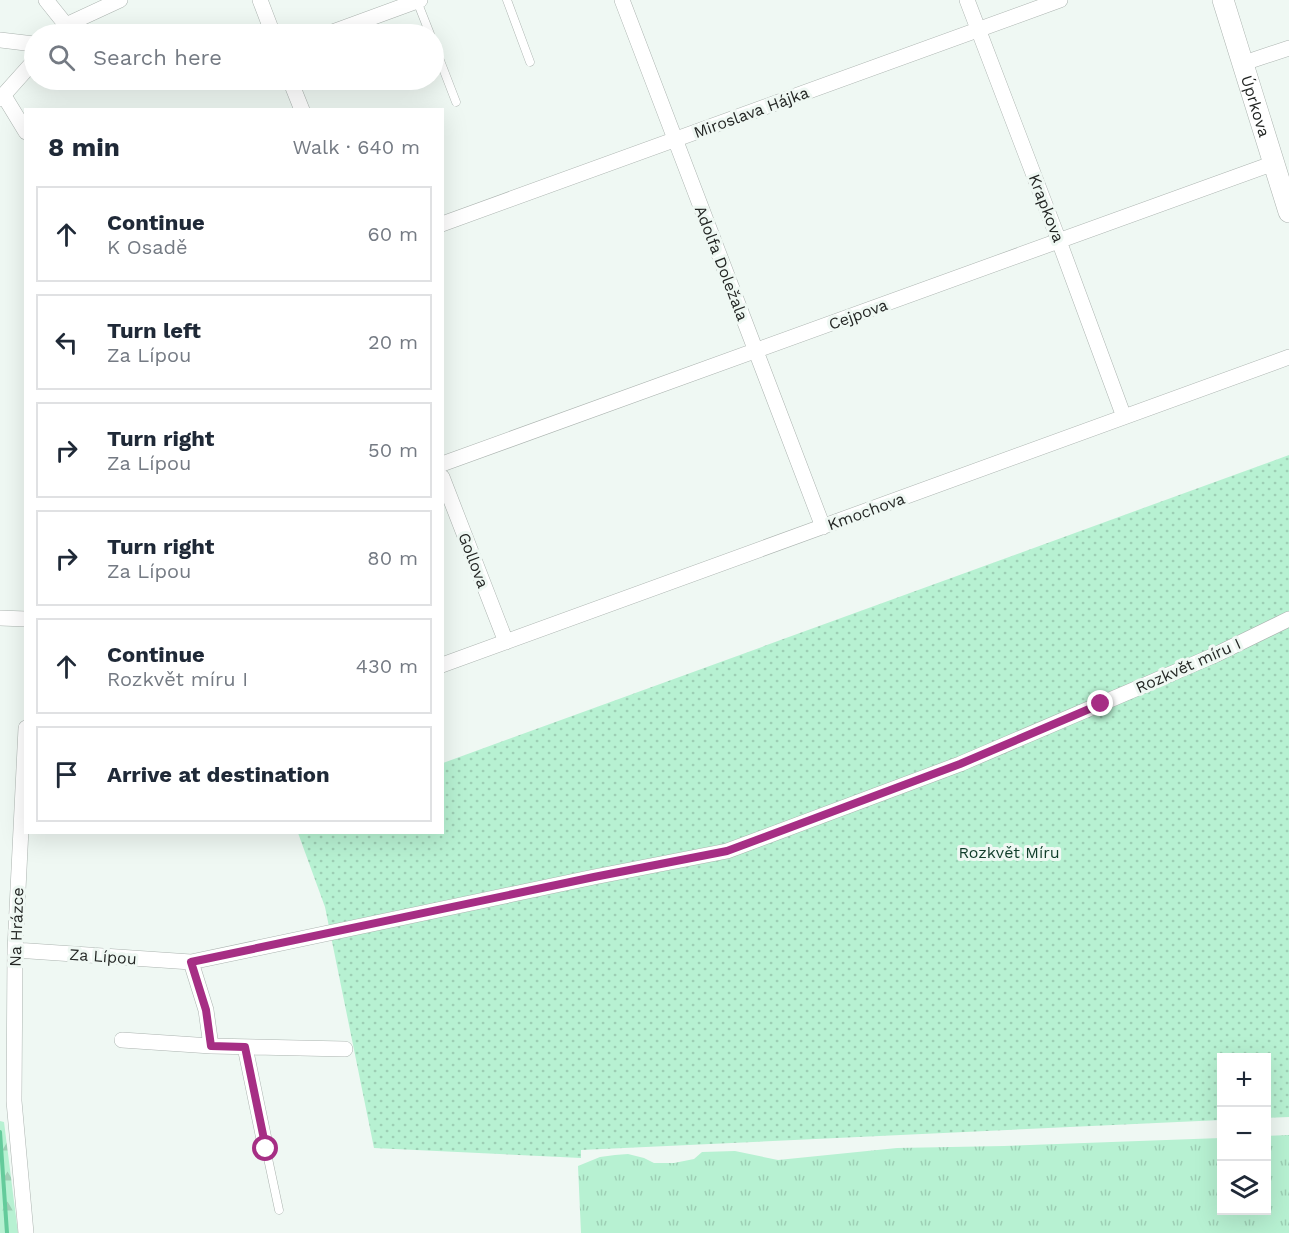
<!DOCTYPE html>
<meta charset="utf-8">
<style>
:root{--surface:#fff;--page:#f2f2f3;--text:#1f2937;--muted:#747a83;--line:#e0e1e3}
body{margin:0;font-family:"Work Sans",sans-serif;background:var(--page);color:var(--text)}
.controls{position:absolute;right:18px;bottom:18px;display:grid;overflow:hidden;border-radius:0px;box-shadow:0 6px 24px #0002}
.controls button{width:54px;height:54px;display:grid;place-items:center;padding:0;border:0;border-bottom:2px solid var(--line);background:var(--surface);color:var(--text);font:30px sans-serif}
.stop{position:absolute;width:18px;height:18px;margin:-14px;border:4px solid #a62e84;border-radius:50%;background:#fff}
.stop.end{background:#a62e84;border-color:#fff;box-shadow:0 2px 6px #0008}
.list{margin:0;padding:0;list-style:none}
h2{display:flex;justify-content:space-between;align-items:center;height:78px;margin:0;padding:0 24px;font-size:26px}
h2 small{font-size:20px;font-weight:400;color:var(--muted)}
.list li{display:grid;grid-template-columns:39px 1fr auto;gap:18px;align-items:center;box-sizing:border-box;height:96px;margin:0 12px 12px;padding:0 12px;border:2px solid var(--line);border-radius:0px}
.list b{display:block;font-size:22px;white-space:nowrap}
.list p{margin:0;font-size:20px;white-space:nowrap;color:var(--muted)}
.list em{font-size:20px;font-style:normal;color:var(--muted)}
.icon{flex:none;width:33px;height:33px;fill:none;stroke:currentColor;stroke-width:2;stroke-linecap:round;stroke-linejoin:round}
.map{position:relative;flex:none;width:1289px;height:1233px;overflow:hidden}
.search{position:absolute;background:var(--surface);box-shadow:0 6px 24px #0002;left:24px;top:24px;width:420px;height:66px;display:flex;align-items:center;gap:15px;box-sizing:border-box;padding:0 21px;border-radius:33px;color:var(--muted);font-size:22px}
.panel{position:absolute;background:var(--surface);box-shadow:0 6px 24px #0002;left:24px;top:108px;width:420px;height:726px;border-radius:0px}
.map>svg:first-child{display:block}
</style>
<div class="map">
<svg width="1289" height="1233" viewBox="0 0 1289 1233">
<defs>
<pattern id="grass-tufts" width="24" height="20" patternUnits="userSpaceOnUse" patternTransform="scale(1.5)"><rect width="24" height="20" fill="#b7f1d2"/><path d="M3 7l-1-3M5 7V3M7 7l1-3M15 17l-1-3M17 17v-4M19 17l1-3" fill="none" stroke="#9dceb4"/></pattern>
<pattern id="forest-firs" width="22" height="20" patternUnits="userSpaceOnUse" patternTransform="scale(1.5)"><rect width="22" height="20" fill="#b7f1d2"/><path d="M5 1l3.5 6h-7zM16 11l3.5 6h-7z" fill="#9dceb4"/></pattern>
<pattern id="park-dots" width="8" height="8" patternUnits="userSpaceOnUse" patternTransform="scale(1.5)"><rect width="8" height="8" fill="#b7f1d2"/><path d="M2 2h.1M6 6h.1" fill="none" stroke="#9dceb4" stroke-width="1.8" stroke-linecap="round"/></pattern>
</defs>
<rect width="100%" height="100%" fill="#eff8f3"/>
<!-- grass -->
<path fill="url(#grass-tufts)" d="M1289,1135V1233H581L578,1166L600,1157L615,1155L628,1154L644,1158L654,1163H674L694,1159L702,1152L735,1151L778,1160L897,1148L1004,1146L1221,1138L1222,1210H1266L1267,1136Z"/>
<!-- forest -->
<path fill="url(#forest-firs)" d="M0,1121L4,1122L18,1233H0Z"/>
<!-- park -->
<path fill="url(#park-dots)" d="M1289,455V1117L1267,1118L1266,1058H1222L1221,1120L581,1150V1158L374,1148L325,907L298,833L442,832L443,763Z"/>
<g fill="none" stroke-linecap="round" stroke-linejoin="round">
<!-- stream -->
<path stroke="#64cb9b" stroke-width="4" d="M0,1132L7,1233"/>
<defs>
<path id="lane" d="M507,0L530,62
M417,1L430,34
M434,45L456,102
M266,1149L279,1210"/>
<path id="street" d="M46,0L66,25
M260,0L273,34
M622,0L823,527
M967,0L1059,241L1124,417
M57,34L66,25L120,0
M327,34L420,0
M0,40L34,44
M1244,63L1289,48
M290,80L302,110
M4,96L26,132
M0,99L34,61
M442,224L1060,0
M442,464L1274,163
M442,477L506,642
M0,618L26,619
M442,665L1289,357
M26,728L15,950L14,1101L26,1233
M15,950L191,962L206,1010L211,1046L122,1040
M191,962L594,877L727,851L960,764L1215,655L1289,619
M211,1046L345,1049
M245,1047L266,1149"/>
<g id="secondary">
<path id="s1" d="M1223,0L1289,212"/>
</g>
</defs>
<!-- lane casing -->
<use href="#lane" stroke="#acb4b0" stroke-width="9"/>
<!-- street casing -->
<use href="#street" stroke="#acb4b0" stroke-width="16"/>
<!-- secondary casing -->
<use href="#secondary" stroke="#acb4b0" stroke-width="22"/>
<!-- lane -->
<use href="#lane" stroke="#fff" stroke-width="8"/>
<!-- street -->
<use href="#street" stroke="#fff" stroke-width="15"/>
<!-- secondary -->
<use href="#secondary" stroke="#fff" stroke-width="21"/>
</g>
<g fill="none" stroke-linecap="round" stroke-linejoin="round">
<!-- route -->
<path stroke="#a62e84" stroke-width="8" d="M266,1149L245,1047L211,1046L206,1010L191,962L594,877L727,851L960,764L1101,704"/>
</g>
<g text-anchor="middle" stroke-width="6" stroke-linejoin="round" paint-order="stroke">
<!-- street labels -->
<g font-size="16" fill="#232624" stroke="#eff8f3">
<text dy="6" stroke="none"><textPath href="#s1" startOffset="111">Úprkova</textPath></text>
<text transform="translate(751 112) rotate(-20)" y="6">Miroslava Hájka</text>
<text transform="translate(1047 208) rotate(69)" y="6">Krapkova</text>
<text transform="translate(722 263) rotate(69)" y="6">Adolfa Doležala</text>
<text transform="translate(858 314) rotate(-20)" y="6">Cejpova</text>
<text transform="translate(866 511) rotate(-20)" y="6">Kmochova</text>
<text transform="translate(474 560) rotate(69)" y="6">Gollova</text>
<text transform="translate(1188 665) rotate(-24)" y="6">Rozkvět míru I</text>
<text transform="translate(16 927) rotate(-88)" y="6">Na Hrázce</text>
<text transform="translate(103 956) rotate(4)" y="6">Za Lípou</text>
</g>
<!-- park labels -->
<g font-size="16" fill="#0f3c29" stroke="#eff8f3">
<text x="1009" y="858">Rozkvět Míru</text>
</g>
</g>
</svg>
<div class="controls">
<button>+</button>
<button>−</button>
<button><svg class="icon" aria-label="layers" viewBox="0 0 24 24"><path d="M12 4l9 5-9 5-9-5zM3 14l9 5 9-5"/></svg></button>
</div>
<div class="stop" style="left:266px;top:1149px"></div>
<div class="stop end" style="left:1101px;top:704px"></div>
<div class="search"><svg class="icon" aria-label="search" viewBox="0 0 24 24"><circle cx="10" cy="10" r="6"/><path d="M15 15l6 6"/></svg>Search here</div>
<section class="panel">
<h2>8 min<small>Walk · 640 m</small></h2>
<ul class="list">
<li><svg class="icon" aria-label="ahead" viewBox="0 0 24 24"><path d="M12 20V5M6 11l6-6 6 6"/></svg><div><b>Continue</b><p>K Osadě</p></div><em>60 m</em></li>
<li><svg class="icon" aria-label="left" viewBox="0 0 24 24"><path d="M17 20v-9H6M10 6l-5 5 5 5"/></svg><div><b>Turn left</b><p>Za Lípou</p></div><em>20 m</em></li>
<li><svg class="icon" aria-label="right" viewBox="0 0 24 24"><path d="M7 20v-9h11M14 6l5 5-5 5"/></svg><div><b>Turn right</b><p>Za Lípou</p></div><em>50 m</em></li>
<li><svg class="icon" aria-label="right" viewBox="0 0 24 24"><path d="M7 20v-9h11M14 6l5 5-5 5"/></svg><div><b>Turn right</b><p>Za Lípou</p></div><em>80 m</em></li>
<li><svg class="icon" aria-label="ahead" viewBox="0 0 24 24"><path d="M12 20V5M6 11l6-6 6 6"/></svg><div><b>Continue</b><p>Rozkvět míru I</p></div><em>430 m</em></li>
<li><svg class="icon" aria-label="arrive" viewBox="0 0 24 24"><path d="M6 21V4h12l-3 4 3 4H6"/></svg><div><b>Arrive at destination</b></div></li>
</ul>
</section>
</div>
